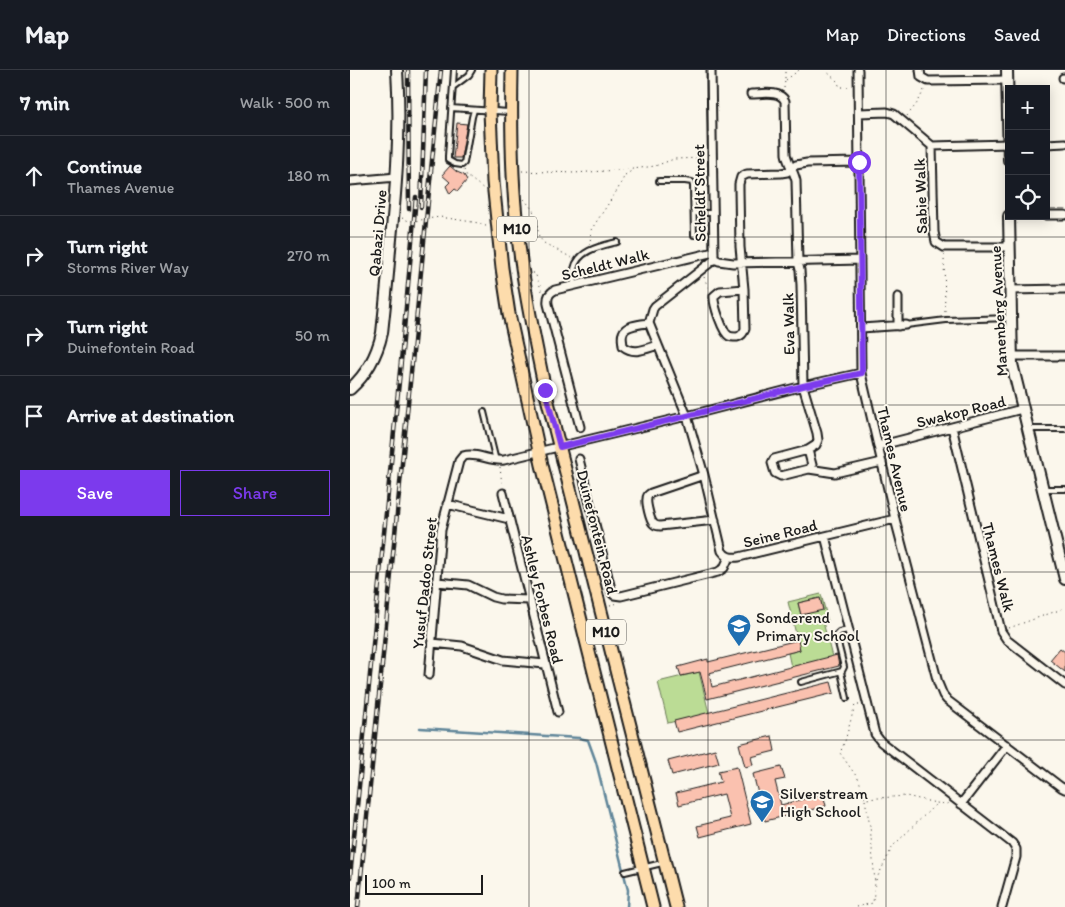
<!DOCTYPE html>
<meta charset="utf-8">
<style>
:root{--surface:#171b24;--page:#20242c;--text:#f1f3f6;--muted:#9ea1a6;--line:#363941;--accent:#7c3aed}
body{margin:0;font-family:Itim,sans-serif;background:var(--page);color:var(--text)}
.controls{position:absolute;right:15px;top:15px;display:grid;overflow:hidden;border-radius:0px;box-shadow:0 2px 12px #0003}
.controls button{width:45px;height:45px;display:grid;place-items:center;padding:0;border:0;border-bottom:1px solid var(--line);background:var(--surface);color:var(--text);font:25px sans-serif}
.scale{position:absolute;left:15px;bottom:12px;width:118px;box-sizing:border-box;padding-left:5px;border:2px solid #1c1c1c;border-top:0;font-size:14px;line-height:18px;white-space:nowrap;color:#1c1c1c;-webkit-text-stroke:4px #fbf7ec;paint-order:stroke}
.stop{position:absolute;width:15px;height:15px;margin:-11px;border:4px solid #7c3aed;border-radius:50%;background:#fff}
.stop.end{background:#7c3aed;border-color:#fff;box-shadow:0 1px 5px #0008}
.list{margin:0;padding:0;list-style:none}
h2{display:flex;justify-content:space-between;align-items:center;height:65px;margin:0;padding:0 20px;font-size:21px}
h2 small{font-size:16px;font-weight:400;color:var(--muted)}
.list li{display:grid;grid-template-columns:32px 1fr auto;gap:15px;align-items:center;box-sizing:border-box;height:80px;padding:0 20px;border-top:1px solid var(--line)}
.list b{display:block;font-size:19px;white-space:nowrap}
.list p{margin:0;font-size:16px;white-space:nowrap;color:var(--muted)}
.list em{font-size:16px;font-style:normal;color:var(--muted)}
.actions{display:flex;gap:10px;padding:15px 20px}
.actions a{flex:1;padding:11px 0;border:1px solid var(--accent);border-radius:0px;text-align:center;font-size:18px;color:var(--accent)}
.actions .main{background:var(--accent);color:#fff}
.icon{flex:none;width:28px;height:28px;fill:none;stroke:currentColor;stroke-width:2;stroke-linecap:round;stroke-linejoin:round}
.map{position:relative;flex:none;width:715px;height:837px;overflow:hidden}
header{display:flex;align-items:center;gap:30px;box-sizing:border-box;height:70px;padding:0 25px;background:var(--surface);border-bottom:1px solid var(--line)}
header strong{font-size:24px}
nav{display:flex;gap:28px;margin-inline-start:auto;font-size:18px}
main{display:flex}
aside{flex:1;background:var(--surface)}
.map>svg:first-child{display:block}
</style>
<header>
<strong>Map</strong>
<nav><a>Map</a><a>Directions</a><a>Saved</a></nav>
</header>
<main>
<aside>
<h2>7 min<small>Walk · 500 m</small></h2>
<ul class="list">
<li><svg class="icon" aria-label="ahead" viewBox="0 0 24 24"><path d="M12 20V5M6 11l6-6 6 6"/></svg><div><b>Continue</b><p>Thames Avenue</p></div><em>180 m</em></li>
<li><svg class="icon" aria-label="right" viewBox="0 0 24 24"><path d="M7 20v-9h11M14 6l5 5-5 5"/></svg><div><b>Turn right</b><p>Storms River Way</p></div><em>270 m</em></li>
<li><svg class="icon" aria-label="right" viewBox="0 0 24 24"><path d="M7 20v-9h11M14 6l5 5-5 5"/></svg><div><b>Turn right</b><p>Duinefontein Road</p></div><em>50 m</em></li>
<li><svg class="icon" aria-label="arrive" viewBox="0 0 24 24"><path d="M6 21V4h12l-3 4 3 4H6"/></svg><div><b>Arrive at destination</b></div></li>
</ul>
<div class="actions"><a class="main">Save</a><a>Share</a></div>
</aside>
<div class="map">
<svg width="715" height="837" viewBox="0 0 715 837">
<rect width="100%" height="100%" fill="#fbf7ec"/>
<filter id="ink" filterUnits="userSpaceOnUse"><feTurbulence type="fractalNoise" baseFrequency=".02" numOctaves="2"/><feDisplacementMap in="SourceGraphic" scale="10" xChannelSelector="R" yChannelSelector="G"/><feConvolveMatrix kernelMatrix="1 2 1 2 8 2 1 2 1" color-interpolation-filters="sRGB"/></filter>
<g filter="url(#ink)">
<!-- green -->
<path fill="#bbdc95" stroke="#6c7c58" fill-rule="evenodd" d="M471,524L478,551L473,552L482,587L441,597L438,583L450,580L438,532ZM470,528L473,539L451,545L448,533Z
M349,602L359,643L318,653L308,612Z"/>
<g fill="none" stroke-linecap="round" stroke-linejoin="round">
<!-- stream -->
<path stroke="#5f8599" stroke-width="2.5" d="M70,658L229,668L238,670L246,692L278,820L277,837"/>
</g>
<!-- building -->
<path fill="#fac1af" stroke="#1c1c1c" d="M107,53L117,54L111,88H103Z
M100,96L107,102L114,105L117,110L108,121L105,119L100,124L96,116L100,112L92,105Z
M470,528L473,540L451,545L448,533Z
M448,570L450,580L359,603L362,617L487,585L489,596L357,629L350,602L331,606L328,597L358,589V592Z
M710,578L715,582V602L700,590Z
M481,612L484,623L327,662L324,651Z
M422,666L425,681L401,687L403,695L395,697L389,674Z
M365,679L369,693L322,705L318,691Z
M387,697L401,754L350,767L347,756L380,748L374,724L329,735L326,723L371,712L368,701Z
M431,697L435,709L425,711L431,735L473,724L476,736L415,751L403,704Z"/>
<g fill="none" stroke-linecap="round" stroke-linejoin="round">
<defs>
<path id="lane" d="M104,0L98,86V90L105,94L112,95L114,93L122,47L124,40
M103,17L119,5L122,0
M101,38L159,42
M309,111H335L342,112L343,116L344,165
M344,143H363
M224,215C224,210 223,204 224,199C228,180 251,176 267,172
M556,255L596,250L661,248
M134,342L146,391
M680,359H715
M695,419H715
M491,602L497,628
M451,612L492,601L494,597L486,565L489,562L498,560
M275,802L312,793"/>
<path id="street" d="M361,0L364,186
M508,0L511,303L513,312L545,449L588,613L593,625L597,630L711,717L715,719
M570,0L571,7L578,11L657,10
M713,8H715
M401,24C412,24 430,20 435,31L436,84C438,94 444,101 446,111L448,192L450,200L451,215L453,316L467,363L468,370L466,375L458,380L424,389L422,393L425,403L431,406L459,399L462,395L458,380
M509,43L537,42L544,44L582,76L584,162L586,172L594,177H660
M696,74L715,73
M582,76L659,74
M0,111L47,107
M696,145H715
M365,189L305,236L303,239L299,253L337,346L354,405L372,481C376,487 381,488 389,487L545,449
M365,189L369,191L383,193L510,190
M394,219L370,221L364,226C363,234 373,263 379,266C381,267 385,267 387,267C392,266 393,263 395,259L394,219L390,177L389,119V114L391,107L397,104L431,103L437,102L446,95L457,93L509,92
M660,220L715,219
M548,227V256
M299,253C292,254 275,255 273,263C271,267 273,272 273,276C284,285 295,279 308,275
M511,258L556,255
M662,286H715
M230,357L198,234C197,227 199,223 205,220L364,182
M602,357L651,561L657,570L715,615
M528,376L672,339
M229,389L262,523L264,525L271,526L368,502L374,498L379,487
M459,399L485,403L532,392
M354,405L301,423C298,425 297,425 297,429C296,433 300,450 303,453C305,456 307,456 310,456L365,450
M153,423L208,642
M97,434L159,449
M475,466L525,664L531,672L662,773L666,779V787L652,837
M87,512L118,515L143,527L151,529L179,530
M82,573L112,576L153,590L195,594
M79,605L91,460L109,391L113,386C127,382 140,392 154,390L337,346L453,316L511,303
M611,734L657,675"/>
<path id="secondary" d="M657,0L659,90
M659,146L662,294L715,509
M0,319C17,304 27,285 32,263C35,235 38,207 40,179C46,120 51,60 47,0"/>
<path id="primary" d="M141,0L140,41L143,112L152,198L159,244L192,395L303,837
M162,0C161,52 161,104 167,156C172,211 184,266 195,320L326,837"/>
</defs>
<!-- lane casing -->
<use href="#lane" stroke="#1c1c1c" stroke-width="8"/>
<!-- street casing -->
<use href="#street" stroke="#1c1c1c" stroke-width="11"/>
<!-- secondary casing -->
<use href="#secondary" stroke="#1c1c1c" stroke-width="14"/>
<!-- primary casing -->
<use href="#primary" stroke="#1c1c1c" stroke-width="15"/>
<!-- path -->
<path stroke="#1c1c1c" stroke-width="1" stroke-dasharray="1 4" stroke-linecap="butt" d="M475,0L487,11L490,17H502
M436,10L449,0
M434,18L435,11V0
M557,46L568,32L575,18
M114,100L117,106L134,119
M172,101L224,103L283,99L305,96L324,89L354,88
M174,129L183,140L187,154L189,167L194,173L222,188
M52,148L59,151H64L90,147L129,153L138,157
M177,158L188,166
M240,175L241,160L268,119L275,105L283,100
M594,185L595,244
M183,203H185L192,221
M354,207L359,220
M206,320L211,319
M150,397L152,415
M260,535L269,533
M659,558L715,538
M509,635H505L495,671L490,683L509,710L515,729L556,726L586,733L598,734
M515,730L520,756L525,812L543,776L586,734
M506,837L523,833L525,812"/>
<!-- lane -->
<use href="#lane" stroke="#fbf7ec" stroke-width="4"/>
<!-- street -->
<use href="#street" stroke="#fbf7ec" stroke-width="7"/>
<!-- secondary -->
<use href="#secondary" stroke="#fbf7ec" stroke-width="10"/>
<!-- primary -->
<use href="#primary" stroke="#fddcac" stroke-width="11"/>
<defs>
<path id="rail" d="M58,0L59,139
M71,137L76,0
M0,807L52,281L66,127
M8,837L91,0"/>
</defs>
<!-- rail casing -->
<use href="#rail" stroke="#1c1c1c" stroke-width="4.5"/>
<!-- rail -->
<use href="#rail" stroke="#fbf7ec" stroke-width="2.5" stroke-dasharray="8" stroke-linecap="butt"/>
</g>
</g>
<g fill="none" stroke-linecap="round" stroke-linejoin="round" filter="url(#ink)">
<!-- route -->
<path stroke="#7c3aed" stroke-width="6" d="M195,320L210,377L337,346L453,316L512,303L509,92"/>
</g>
<!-- grid -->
<path fill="none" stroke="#1c1c1c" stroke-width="1" stroke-opacity="0.55" d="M179,0V837M358,0V837M536,0V837M0,167H715M0,335H715M0,502H715M0,670H715"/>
<!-- icons -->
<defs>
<symbol id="school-pin" viewBox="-11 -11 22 30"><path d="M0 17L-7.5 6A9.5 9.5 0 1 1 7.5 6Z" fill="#1f6fb2" stroke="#fbf7ec"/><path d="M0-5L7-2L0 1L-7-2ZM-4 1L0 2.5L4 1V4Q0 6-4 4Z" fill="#fff"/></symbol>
</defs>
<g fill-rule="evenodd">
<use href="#school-pin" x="375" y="542" width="28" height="38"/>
<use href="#school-pin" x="398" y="718" width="28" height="38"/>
</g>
<g text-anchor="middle" stroke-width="4" stroke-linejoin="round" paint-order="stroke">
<!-- shield labels -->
<g fill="#fbf7ec" stroke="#5f5e5a" stroke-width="1">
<rect x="147" y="146.5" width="40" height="25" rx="4"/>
<rect x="236" y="549.5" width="40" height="25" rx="4"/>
</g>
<g font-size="15" font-weight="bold" fill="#1c1c1c">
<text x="167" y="164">M10</text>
<text x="256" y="567">M10</text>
</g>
<!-- street labels -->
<g font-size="16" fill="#1c1c1c" stroke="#fbf7ec">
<text transform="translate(349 123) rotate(-91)" y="6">Scheldt Street</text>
<text transform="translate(570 126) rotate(-92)" y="6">Sabie Walk</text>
<text transform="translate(27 163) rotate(-85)" y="6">Qabazi Drive</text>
<text transform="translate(255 194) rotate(-14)" y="6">Scheldt Walk</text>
<text transform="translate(648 241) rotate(-93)" y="6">Manenberg Avenue</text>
<text transform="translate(438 254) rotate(-91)" y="6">Eva Walk</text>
<text transform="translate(611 341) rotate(-14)" y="6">Swakop Road</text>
<text transform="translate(545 389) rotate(77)" y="6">Thames Avenue</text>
<text transform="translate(248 462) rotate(76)" y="6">Duinefontein Road</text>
<text transform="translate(430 463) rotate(-14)" y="6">Seine Road</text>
<text transform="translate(649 497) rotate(76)" y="6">Thames Walk</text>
<text transform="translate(74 513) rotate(-84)" y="6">Yusuf Dadoo Street</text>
<text transform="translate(193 529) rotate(76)" y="6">Ashley Forbes Road</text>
</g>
<!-- poi labels -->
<g font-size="16" fill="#1c1c1c" stroke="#fbf7ec" text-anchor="start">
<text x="406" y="553">Sonderend<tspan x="406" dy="18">Primary School</tspan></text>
<text x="430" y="729">Silverstream<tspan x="430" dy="18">High School</tspan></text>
</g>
</g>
</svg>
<div class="controls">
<button>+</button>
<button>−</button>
<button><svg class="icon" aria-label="locate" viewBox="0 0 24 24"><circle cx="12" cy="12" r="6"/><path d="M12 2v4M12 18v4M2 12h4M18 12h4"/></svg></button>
</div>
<div class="scale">100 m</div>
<div class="stop" style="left:509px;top:92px"></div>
<div class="stop end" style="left:195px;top:320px"></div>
</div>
</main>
